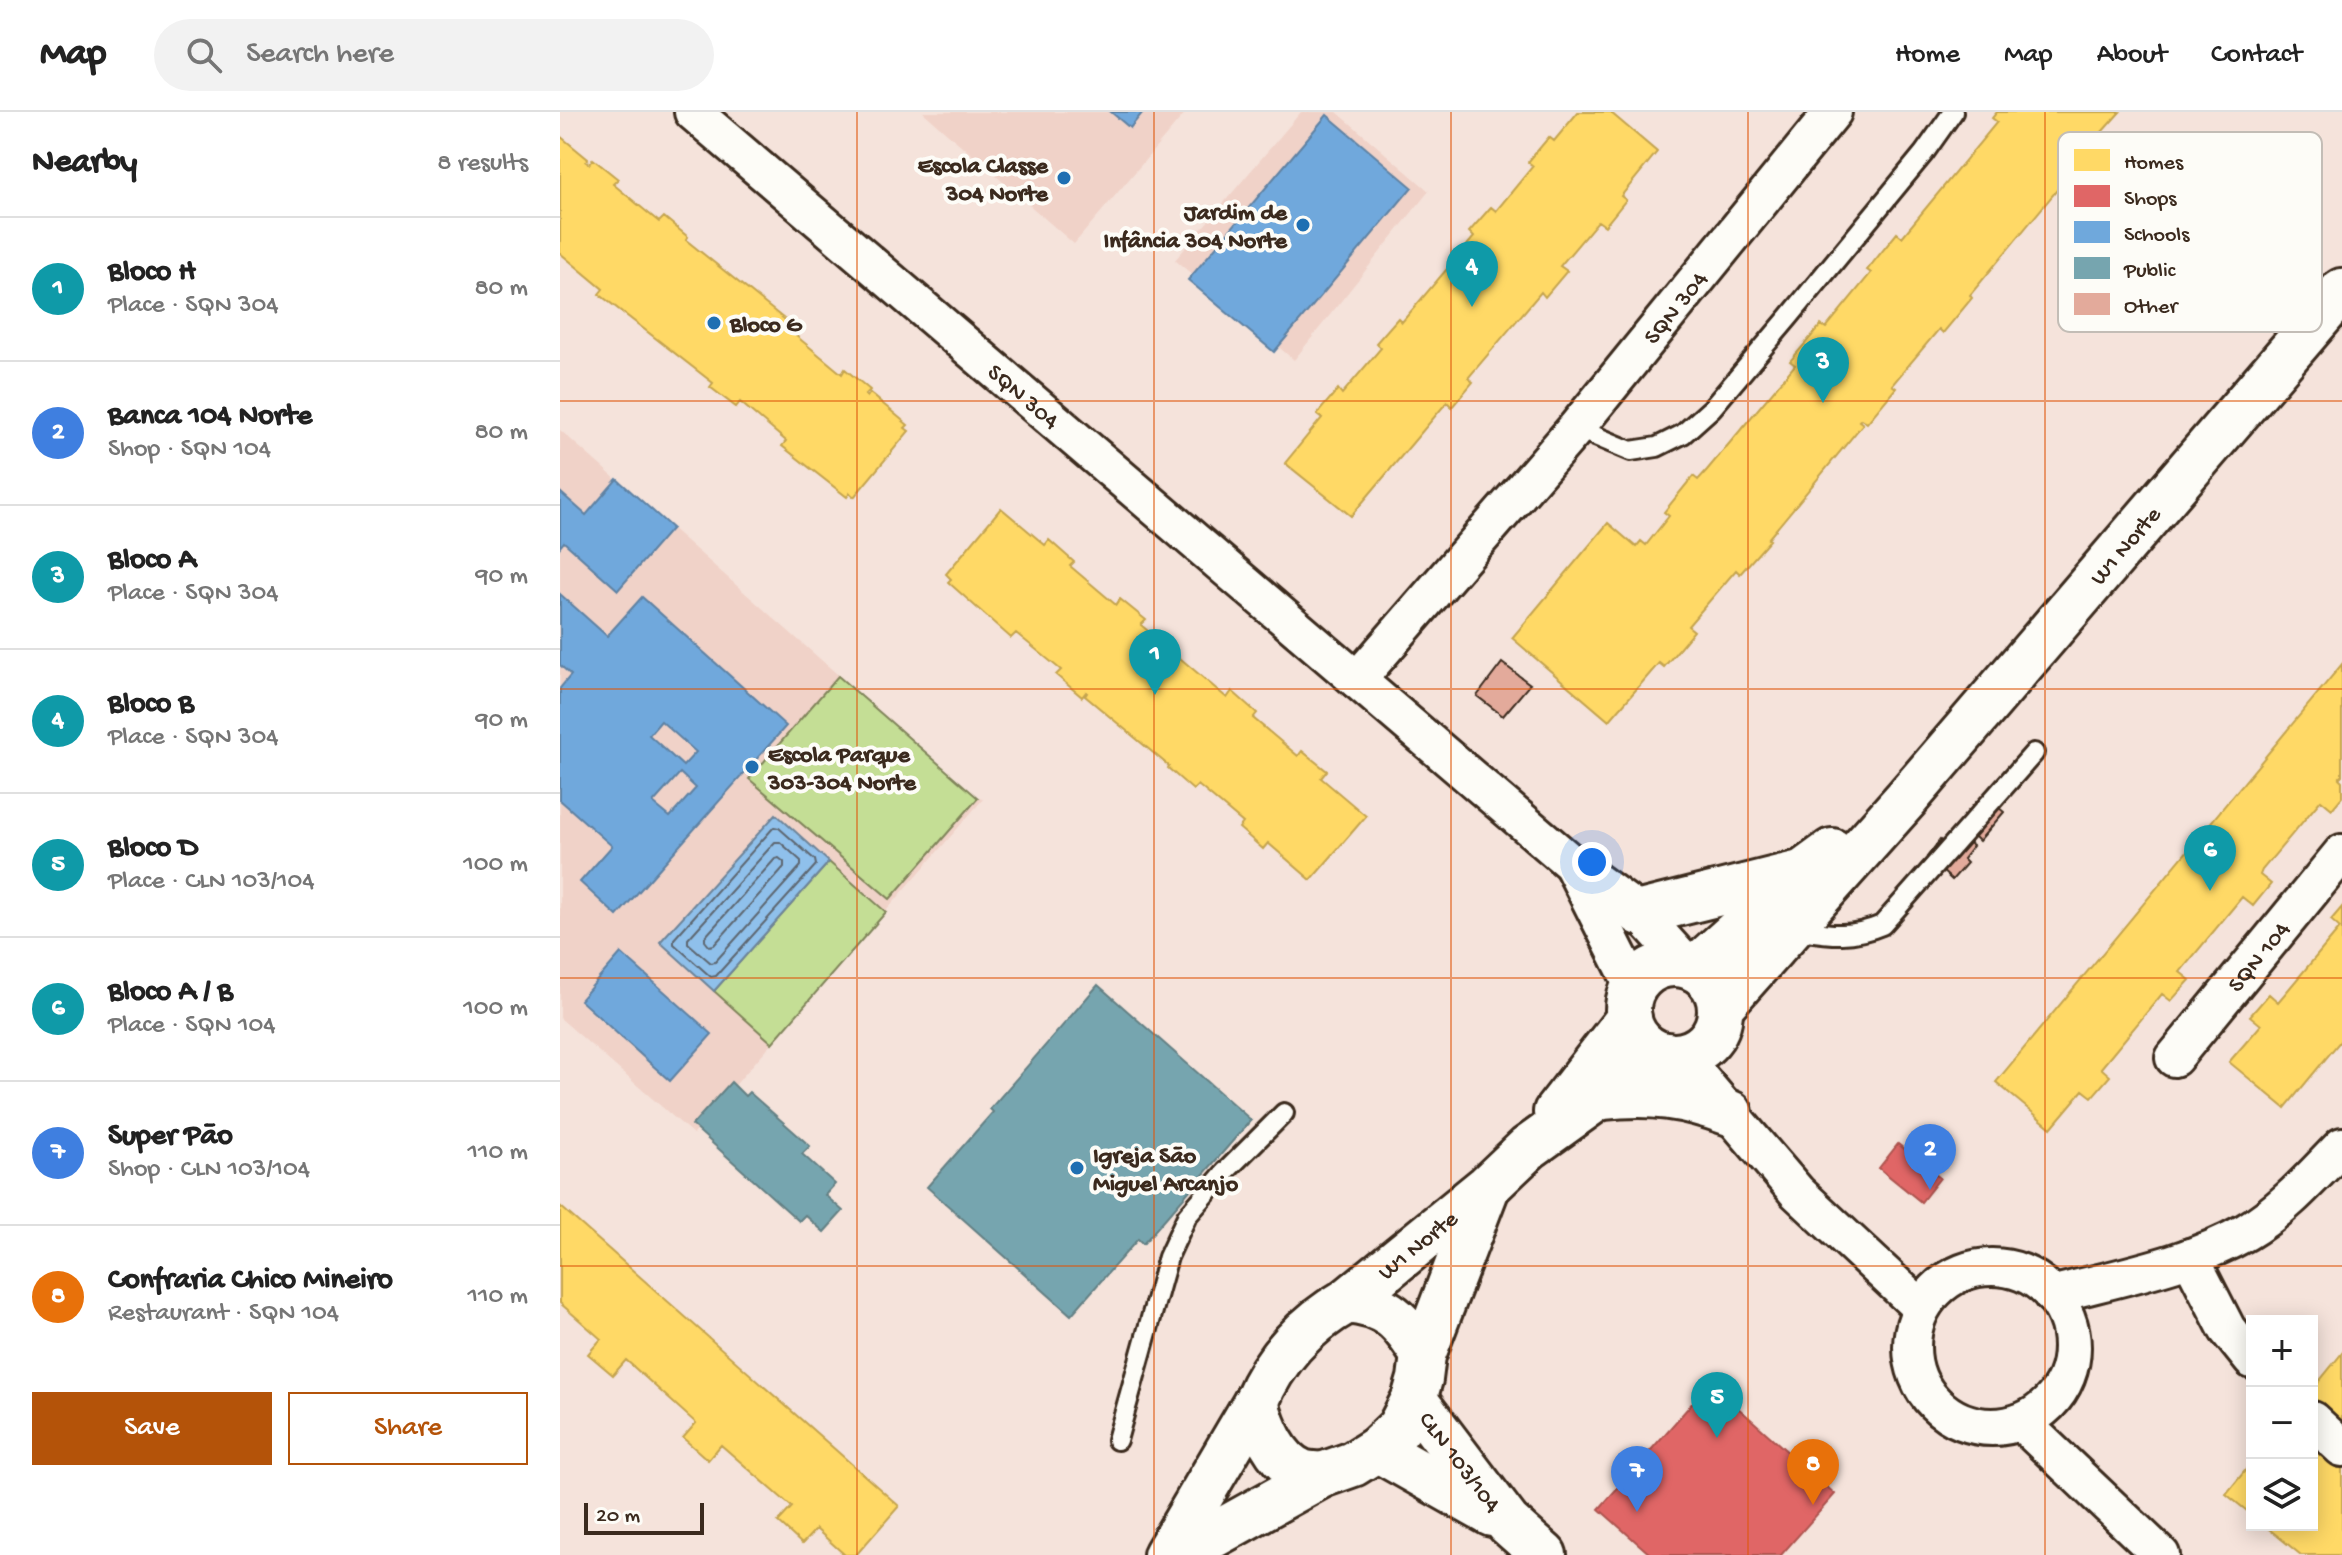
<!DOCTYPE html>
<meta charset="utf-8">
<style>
:root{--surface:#fff;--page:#f2f2f2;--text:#222;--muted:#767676;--line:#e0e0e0;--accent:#b45309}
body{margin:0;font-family:"Gochi Hand",sans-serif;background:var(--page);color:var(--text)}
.controls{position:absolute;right:24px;bottom:24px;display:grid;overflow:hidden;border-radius:0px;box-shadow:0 4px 20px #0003}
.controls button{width:72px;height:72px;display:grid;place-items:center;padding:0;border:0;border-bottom:2px solid var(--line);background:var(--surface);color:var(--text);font:40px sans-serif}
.scale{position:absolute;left:24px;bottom:20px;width:120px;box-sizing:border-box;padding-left:8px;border:4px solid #3b2a1e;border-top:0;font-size:22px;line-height:28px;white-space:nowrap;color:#3b2a1e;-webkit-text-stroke:6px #fdfcf7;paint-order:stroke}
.you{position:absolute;left:1032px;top:750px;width:28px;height:28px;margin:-20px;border:6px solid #fff;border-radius:50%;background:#1a73e8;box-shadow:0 0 0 12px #1a73e833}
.badge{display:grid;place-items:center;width:52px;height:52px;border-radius:50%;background:var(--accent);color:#fff;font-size:26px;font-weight:700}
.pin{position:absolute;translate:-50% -66px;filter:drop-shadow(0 2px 4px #0008)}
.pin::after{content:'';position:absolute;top:42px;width:28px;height:24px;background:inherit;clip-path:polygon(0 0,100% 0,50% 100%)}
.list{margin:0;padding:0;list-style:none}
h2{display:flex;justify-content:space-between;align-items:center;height:104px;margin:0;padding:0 32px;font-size:34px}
h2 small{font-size:26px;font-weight:400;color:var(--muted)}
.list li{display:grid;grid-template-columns:52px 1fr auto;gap:24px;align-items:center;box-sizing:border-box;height:144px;padding:0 32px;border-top:2px solid var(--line)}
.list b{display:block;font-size:30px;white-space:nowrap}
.list p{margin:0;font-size:26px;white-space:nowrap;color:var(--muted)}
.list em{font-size:26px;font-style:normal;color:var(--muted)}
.actions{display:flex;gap:16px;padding:24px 32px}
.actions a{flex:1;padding:18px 0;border:2px solid var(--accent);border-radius:0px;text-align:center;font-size:28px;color:var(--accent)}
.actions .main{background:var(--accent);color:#fff}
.icon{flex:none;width:44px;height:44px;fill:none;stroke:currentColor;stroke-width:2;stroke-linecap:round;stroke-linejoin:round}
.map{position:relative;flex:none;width:1782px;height:1443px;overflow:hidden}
header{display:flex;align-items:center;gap:48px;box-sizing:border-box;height:112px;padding:0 40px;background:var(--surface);border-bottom:2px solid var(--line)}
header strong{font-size:38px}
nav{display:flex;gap:44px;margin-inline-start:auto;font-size:28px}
.search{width:560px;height:72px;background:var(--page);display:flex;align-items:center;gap:20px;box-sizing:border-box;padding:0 28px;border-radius:44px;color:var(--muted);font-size:30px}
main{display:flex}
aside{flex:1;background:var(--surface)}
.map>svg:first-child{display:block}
</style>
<header>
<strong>Map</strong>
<div class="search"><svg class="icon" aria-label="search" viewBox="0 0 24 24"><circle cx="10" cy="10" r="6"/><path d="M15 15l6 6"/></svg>Search here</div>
<nav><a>Home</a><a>Map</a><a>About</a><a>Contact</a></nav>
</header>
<main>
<aside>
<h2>Nearby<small>8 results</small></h2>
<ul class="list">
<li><span class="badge" style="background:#0f9aa8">1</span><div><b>Bloco H</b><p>Place · SQN 304</p></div><em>80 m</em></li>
<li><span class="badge" style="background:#3f7fe0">2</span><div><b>Banca 104 Norte</b><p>Shop · SQN 104</p></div><em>80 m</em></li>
<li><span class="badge" style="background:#0f9aa8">3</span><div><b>Bloco A</b><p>Place · SQN 304</p></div><em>90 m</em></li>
<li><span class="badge" style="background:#0f9aa8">4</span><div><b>Bloco B</b><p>Place · SQN 304</p></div><em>90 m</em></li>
<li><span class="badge" style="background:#0f9aa8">5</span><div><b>Bloco D</b><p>Place · CLN 103/104</p></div><em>100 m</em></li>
<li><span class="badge" style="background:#0f9aa8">6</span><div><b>Bloco A / B</b><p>Place · SQN 104</p></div><em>100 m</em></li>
<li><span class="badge" style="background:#3f7fe0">7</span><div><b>Super Pão</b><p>Shop · CLN 103/104</p></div><em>110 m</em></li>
<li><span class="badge" style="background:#e8710a">8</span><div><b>Confraria Chico Mineiro</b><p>Restaurant · SQN 104</p></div><em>110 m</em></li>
</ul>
<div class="actions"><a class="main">Save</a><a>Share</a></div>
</aside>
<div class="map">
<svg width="1782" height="1443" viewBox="0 0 1782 1443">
<rect width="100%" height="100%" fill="#f5e3db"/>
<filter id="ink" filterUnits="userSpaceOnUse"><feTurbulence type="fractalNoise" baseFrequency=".0125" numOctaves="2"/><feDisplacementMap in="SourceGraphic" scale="16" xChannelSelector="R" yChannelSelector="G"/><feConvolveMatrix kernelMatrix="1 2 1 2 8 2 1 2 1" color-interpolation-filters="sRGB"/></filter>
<g filter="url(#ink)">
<!-- built -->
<path fill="#f0d2c8" d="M363,0H626L514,132Z
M741,0H777L869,79L734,248L615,148Z
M0,318L418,686L423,687L133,1022L0,906Z"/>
<!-- green -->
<path fill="#c4de95" stroke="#80845a" stroke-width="2" d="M278,564L418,686L330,787L189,667Z
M269,750L326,800L212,931L154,879Z"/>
<!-- water -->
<path fill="#8fc0eb" stroke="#6d8499" stroke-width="2" d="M216,702L269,750L154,879L100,830Z"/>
<!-- homes -->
<path fill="#ffd966" stroke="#c4a450" stroke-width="2" d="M1018,0H1050L1097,40L1061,84L1066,88L1045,114L1038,109L1000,154L1007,159L985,185L981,180L908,266L913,270L892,295L887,290L791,404L725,351L762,306L757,302L778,277L782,282L821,236L816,231L838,206L842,210L914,125L909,120L931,95L936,99L973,54L968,50L989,25L994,29Z
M1437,0H1560L1533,30L1538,34L1510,69L1506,67L1410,183L1412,186L1383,221L1379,217L1332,273L1336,276L1307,311L1301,307L1299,309L1303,312L1208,427L1210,428L1180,462L1176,458L1128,514L1134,519L1104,555L1099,551L1049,609L952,526L1048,411L1076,435L1081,429L1086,433L1109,404L1104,400L1133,364L1138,368L1147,358L1235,253L1230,249L1261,213L1266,216L1311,161L1307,158L1337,121L1342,125L1437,10L1432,6Z
M0,24L28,47L26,50L29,52L33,47L58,67L53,72L99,110L104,105L128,125L126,128L239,219L235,223L282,262L285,257L310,278L305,283L307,285L310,281L348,313L345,316L349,319L294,385L290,381L287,385L222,334L226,329L180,290L176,295L150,275L153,271L39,182L43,177L0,141Z
M441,396L485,433L489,428L514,450L510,454L556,493L560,487L586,508L581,513L667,586L672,579L697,601L693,606L738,644L742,639L767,659L761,666L806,704L751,768L708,731L703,737L679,716L683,711L638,673L633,678L608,656L609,654L525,584L527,581L526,580L522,585L496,563L501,558L456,521L451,526L388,470L391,467L386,462Z
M1782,552V663L1779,666L1782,669V685L1772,697L1761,688L1702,758L1700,763L1711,772L1693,794L1682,785L1620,860L1630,868L1611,889L1602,882L1541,956L1550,964L1532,985L1523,978L1491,1016L1436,970Z
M1782,795V927L1725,996L1669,950L1701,913L1690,904L1709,882L1718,890L1780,816L1771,808Z
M0,1094L339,1394L296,1443H285L256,1417L242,1432L218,1410L232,1395L161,1333L148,1348L123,1326L136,1311L66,1248L53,1263L28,1242L41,1227L0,1191Z
M1782,1241V1443H1741L1704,1413H1752V1278Z
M1692,1350V1403L1666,1382Z"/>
<!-- shops -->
<path fill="#e06666" stroke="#ae5450" stroke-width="2" d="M1338,1032L1380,1066L1361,1090L1319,1056Z
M1150,1271L1275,1382L1221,1443H1091L1039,1397Z"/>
<!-- schools -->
<path fill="#6fa8dc" stroke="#5f82a3" stroke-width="2" fill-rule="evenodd" d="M551,0H583L570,16Z
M767,3L852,75L714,240L628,168Z
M57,367L112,416L58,478L4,430L0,435V380L26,403Z
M0,482L47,524L82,485L226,614L57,804L20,770L52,734L0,688V576L11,563L0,553ZM101,609L136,640L123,654L89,623ZM120,661L136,676L110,705L93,691Z
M61,841L152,922L110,969L20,888Z"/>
<!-- public -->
<path fill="#76a5af" stroke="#648084" stroke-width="2" d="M538,873L691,1008L583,1132L578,1127L511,1203L367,1075L433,1000L430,997Z
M171,970L185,984L189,980L250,1034L242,1042L275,1072L265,1083L283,1099L264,1120L245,1103L239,1109L132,1013Z"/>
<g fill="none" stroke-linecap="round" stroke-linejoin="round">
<!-- shore -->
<path stroke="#5d6670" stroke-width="2" d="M214,715L219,716L255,748L256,753L156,864L151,865L114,832V827Z
M215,730H220L241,749V754L155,850L151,851L128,831V827Z
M219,746L224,750V755L154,833L149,834L145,829V825L215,747Z"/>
</g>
<!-- building -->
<path fill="#e3aa9b" stroke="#3b2a1e" stroke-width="2" d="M942,551L970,572L943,604L917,584Z
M1425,684L1444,700L1419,729L1413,723L1406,729L1413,734L1403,747L1407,751L1392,768L1367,745L1380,728L1385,732Z"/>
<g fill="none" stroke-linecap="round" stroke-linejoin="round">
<defs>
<path id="lane" d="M1016,316L1071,339L1097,335L1123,322L1152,296L1229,205L1364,41L1393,0
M1233,817C1268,822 1289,827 1322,813L1474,641
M557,1328L608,1145L627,1104L666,1059L724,1001"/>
<g id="street">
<path id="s1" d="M133,0L1011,751L1080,801L1127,853"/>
<path id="s2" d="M797,568L1016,316L1273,0"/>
<path d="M1014,756L1074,875"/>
<path d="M1120,943L1237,1080L1361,1196"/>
<path id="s3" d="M1614,946L1782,741"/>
<path d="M1630,1145L1667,1217L1692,1248"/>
<circle cx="1432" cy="1235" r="80"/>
<path d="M1492,1183C1555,1166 1629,1153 1686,1120C1723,1098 1752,1065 1782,1034"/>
<path d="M1752,1308L1782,1336"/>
<path d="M1461,1310L1601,1443"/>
</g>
<g id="secondary">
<path d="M1080,801L1236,762"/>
<circle cx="1114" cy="898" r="46"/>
<path d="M1135,857L1242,761L1272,739"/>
<path id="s4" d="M1160,895L1346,687L1782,179"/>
<path d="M1042,985C1092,980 1123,984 1170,1001"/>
<path d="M996,1000L1069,906"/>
<path d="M787,1189C828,1193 841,1208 863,1243"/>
<path id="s5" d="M854,1287L948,1411L984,1443"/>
<path d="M696,1290C702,1315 716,1350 742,1360C748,1362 756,1362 762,1363"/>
<path d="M817,1337L932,1402"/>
<path id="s6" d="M606,1443L696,1290C714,1247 746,1212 787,1189L928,1074L968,1036L1039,985L1107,943"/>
<path d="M618,1443L762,1363L793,1352L817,1337L839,1316L854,1287L860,1267L863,1243L927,1076"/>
</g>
</defs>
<!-- lane casing -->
<use href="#lane" stroke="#3b2a1e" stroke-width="24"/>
<!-- street casing -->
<use href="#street" stroke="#3b2a1e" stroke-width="42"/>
<!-- secondary casing -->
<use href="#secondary" stroke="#3b2a1e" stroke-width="50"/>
<!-- lane -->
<use href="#lane" stroke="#fdfcf7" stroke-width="18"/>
<!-- street -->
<use href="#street" stroke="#fdfcf7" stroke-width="36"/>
<!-- secondary -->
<use href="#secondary" stroke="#fdfcf7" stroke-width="44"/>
</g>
</g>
<!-- grid -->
<path fill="none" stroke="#df570d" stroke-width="2" stroke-opacity="0.55" d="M297,0V1443M594,0V1443M891,0V1443M1188,0V1443M1485,0V1443M0,289H1782M0,577H1782M0,866H1782M0,1154H1782"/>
<!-- markers -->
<g fill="#1f6fb2" stroke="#fdfcf7" stroke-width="3">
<circle cx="504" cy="66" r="8"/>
<circle cx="743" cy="113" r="8"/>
<circle cx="154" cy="211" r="8"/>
<circle cx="192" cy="655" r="8"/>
<circle cx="517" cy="1056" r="8"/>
</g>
<g text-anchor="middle" stroke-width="8" stroke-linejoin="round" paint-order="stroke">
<!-- poi labels -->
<g font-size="24" font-weight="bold" fill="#3b2a1e" stroke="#fdfcf7" text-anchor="start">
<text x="488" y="60" text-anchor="end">Escola Classe<tspan x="488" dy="28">304 Norte</tspan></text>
<text x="727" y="107" text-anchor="end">Jardim de<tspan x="727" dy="28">Infância 304 Norte</tspan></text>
<text x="170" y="219">Bloco G</text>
<text x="208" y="649">Escola Parque<tspan x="208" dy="28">303-304 Norte</tspan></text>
<text x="533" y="1050">Igreja São<tspan x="533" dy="28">Miguel Arcanjo</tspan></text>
</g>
<!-- street labels -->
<g font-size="24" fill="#3b2a1e" stroke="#fdfcf7">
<text dy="8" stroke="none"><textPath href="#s2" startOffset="490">SQN 304</textPath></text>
<text dy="8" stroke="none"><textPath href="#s1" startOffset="436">SQN 304</textPath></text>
<text dy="8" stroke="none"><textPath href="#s4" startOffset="614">W1 Norte</textPath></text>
<text dy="8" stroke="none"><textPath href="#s3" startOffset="132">SQN 104</textPath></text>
<text dy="8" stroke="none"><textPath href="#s6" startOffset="406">W1 Norte</textPath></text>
<text dy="8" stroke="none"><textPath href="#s5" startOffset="78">CLN 103/104</textPath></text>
</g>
</g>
<!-- legend -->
<rect x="1498" y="20" width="264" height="200" rx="12" fill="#fdfcf7" stroke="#c3bdb6" stroke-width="2"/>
<rect x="1514" y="37" width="36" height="22" fill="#ffd966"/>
<rect x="1514" y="73" width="36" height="22" fill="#e06666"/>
<rect x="1514" y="109" width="36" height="22" fill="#6fa8dc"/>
<rect x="1514" y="145" width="36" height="22" fill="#76a5af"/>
<rect x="1514" y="181" width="36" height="22" fill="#e3aa9b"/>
<g font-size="22" fill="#3b2a1e">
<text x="1564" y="56">Homes</text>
<text x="1564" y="92">Shops</text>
<text x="1564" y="128">Schools</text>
<text x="1564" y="164">Public</text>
<text x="1564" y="200">Other</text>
</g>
</svg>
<div class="controls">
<button>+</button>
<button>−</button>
<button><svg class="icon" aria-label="layers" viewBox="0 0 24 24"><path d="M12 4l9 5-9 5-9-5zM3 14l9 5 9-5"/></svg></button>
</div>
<div class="scale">20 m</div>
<div class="you"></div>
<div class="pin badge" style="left:595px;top:583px;background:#0f9aa8">1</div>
<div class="pin badge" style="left:1370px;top:1078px;background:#3f7fe0">2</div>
<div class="pin badge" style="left:1263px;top:291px;background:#0f9aa8">3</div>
<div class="pin badge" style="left:912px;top:195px;background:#0f9aa8">4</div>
<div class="pin badge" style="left:1157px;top:1326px;background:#0f9aa8">5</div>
<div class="pin badge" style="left:1650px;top:779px;background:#0f9aa8">6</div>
<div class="pin badge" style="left:1077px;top:1400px;background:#3f7fe0">7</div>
<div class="pin badge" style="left:1253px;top:1393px;background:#e8710a">8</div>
</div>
</main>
